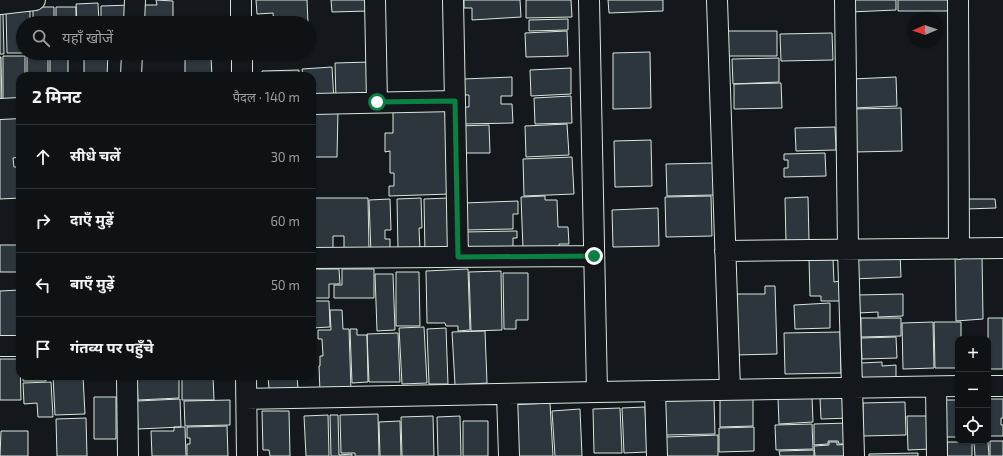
<!DOCTYPE html>
<html lang="hi">
<meta charset="utf-8">
<style>
:root{--surface:#0f1215;--page:#1d2022;--text:#f1f3f6;--muted:#9b9ea0;--line:#2f3234}
body{margin:0;font-family:"Exo 2","Noto Sans Devanagari",sans-serif;background:var(--page);color:var(--text)}
.controls{position:absolute;right:12px;bottom:12px;display:grid;overflow:hidden;border-radius:8px;box-shadow:0 1px 3px #0004}
.controls button{width:36px;height:36px;display:grid;place-items:center;padding:0;border:0;border-bottom:1px solid var(--line);background:var(--surface);color:var(--text);font:20px sans-serif}
.compass{position:absolute;left:907px;top:12px;width:36px;height:36px;border-radius:50%;background:var(--surface);box-shadow:0 1px 3px #0004;rotate:268deg}
.stop{position:absolute;width:12px;height:12px;margin:-9px;border:3px solid #0b8043;border-radius:50%;background:#fff}
.stop.end{background:#0b8043;border-color:#fff;box-shadow:0 1px 4px #0008}
.list{margin:0;padding:0;list-style:none}
h2{display:flex;justify-content:space-between;align-items:center;height:52px;margin:0;padding:0 16px;font-size:17px}
h2 small{font-size:13px;font-weight:400;color:var(--muted)}
.list li{display:grid;grid-template-columns:26px 1fr auto;gap:12px;align-items:center;box-sizing:border-box;height:64px;padding:0 16px;border-top:1px solid var(--line)}
.list b{display:block;font-size:15px;white-space:nowrap}
.list em{font-size:13px;font-style:normal;color:var(--muted)}
.icon{flex:none;width:22px;height:22px;fill:none;stroke:currentColor;stroke-width:2;stroke-linecap:round;stroke-linejoin:round}
.map{position:relative;flex:none;width:1003px;height:456px;overflow:hidden}
.search{position:absolute;background:var(--surface);box-shadow:0 1px 3px #0004;left:16px;top:16px;width:300px;height:44px;display:flex;align-items:center;gap:10px;box-sizing:border-box;padding:0 14px;border-radius:22px;color:var(--muted);font-size:15px}
.panel{position:absolute;background:var(--surface);box-shadow:0 1px 3px #0004;left:16px;top:72px;width:300px;height:308px;border-radius:12px}
.map>svg:first-child{display:block}
</style>
<div class="map">
<svg width="1003" height="456" viewBox="0 0 1003 456">
<rect width="100%" height="100%" fill="#14181c"/>
<!-- building -->
<path fill="#2c363c" stroke="#d8e6dc" d="M156,0L173,1V23H136V5H157Z
M256,0H307L308,23H274L273,13L257,14Z
M331,0H369V11L332,12Z
M464,0H520L521,17L472,20V8H464Z
M526,0H571L572,17L526,18Z
M608,0H663V11L609,13Z
M850,0H896V10L850,12Z
M898,0H949V11H898Z
M98,3L99,23H77L76,4Z
M131,5V23H101V6Z
M33,7H54V23H33Z
M56,7H76V23H56Z
M30,11V23H23V53H7L6,12Z
M0,13H3L4,54H0Z
M568,19V30L529,31V20Z
M567,31L568,56L526,57L525,33Z
M728,31H777V56H728Z
M832,33L833,60L781,61L780,34Z
M650,52L651,108L613,109V53Z
M84,53H108L107,76H84Z
M136,53H173V58H158V54Z
M190,53H229L190,54Z
M27,55H48V76H27Z
M3,56H25V76H20V103L3,102Z
M50,56H68V76H50Z
M0,57H1L2,108H0Z
M211,57L212,76H185V58Z
M779,58V82L733,84L732,59Z
M370,62L372,99L336,100L335,63Z
M332,67L334,101L312,102V76H303L302,69Z
M571,68V94L531,96L530,70Z
M299,70V76H262V71Z
M512,77V96H501V104H512L513,123L464,124V107H469V95H464L463,79Z
M896,77L897,106L854,108L852,79Z
M781,83L782,108L734,109V84Z
M571,96L572,123L535,124L534,98Z
M448,108L450,194L389,196V186H394V173H390V151L385,152V133H393V109Z
M901,108L902,151L854,152L852,109Z
M312,110H338L337,157H312Z
M0,118H20V157L13,158L14,167H20V198L0,199Z
M567,124L569,155L526,157L525,126Z
M489,125L490,153H458V126Z
M835,127L836,150L796,151L795,128Z
M651,140L652,186L615,187L614,141Z
M825,153L826,176L784,177V168H788V160H784V154Z
M572,157L574,194L524,196L523,159Z
M713,163L714,195L667,196L666,164Z
M545,196V200H557L558,227H568L569,244H559L560,254L523,249L521,197Z
M711,196L712,236L666,237L665,197Z
M808,197L809,241L786,242L785,198Z
M312,198H368L369,250H344V236H333V250H312Z
M421,198L422,228H419L420,249L398,250L397,199Z
M448,198L449,253H425L424,199Z
M390,199L391,230H385V239H390V252L371,253L369,200Z
M965,199H995L996,208L966,209Z
M518,201V214H513V229L465,230L464,203Z
M658,208L659,246L613,247L612,210Z
M517,231V238H513V255L465,256L464,232Z
M0,245H20V270H19V272H0Z
M852,253H900L901,277L852,279Z
M955,255H982L983,319L956,321Z
M809,259H833L834,282L840,281L841,301H821V296H810Z
M312,269H339L340,284H329V298H312Z
M342,269H374V298H334V285H342Z
M468,269L470,330L458,331V326H446L445,323H427L426,271Z
M501,271L502,330L471,331L469,272Z
M396,272H419L420,326H396Z
M503,273H528V320H516V329H504Z
M375,274H393L395,330L377,331Z
M765,286H775L777,354L735,355L737,294H765Z
M20,290V342H0V291Z
M903,294V316L878,317V312L858,313V295Z
M312,301H329L330,327L312,328Z
M830,303V328L795,329L794,305Z
M330,310H342L343,329H349L351,391L320,392L319,366H320V356H323L322,339H318V330H331Z
M861,318H901V336L861,337Z
M988,318H1003V369H988Z
M933,322L934,368L903,369L902,323Z
M934,322H961V339H958V368H935Z
M424,327L427,383L402,384L399,328Z
M446,328L448,384H429L427,329Z
M350,329H357V335H367L368,382L352,383Z
M485,331L487,383L455,385L452,332Z
M840,332L841,373L785,374L784,333Z
M398,333L400,382H369L367,334Z
M896,337L897,358L862,359L861,338Z
M0,359H20L21,400H0Z
M882,362V366L896,365V378L861,379V363Z
M23,376H46V381H23Z
M53,376H83L85,414L55,415Z
M137,376H179V398L138,400Z
M182,376H213L214,400H182Z
M268,376H297L298,389H269Z
M51,382L53,417H38L37,403L24,404L23,383Z
M94,397H116V439H94Z
M720,397H753V426L720,427Z
M812,397L813,422L779,424L778,398Z
M851,397V418L821,419L820,398Z
M180,399L181,427L138,429L137,401Z
M988,399H1003V418H1001V425H1003V436H988Z
M230,400V425L185,426L184,401Z
M714,400L715,434L666,435L665,401Z
M945,400H958V437H946Z
M905,402L906,435L863,436V403Z
M550,403L553,456H511L509,405Z
M645,407L647,452L624,453L622,408Z
M620,408L622,453H594L593,409Z
M580,409L582,456H555L552,411Z
M262,411H289L290,456H270L269,450H263Z
M378,414L379,456H355V453H341L340,415Z
M328,415L329,456H306L304,416Z
M330,415H338L339,455L352,454V456H331Z
M433,416L434,456H402L401,417Z
M460,416L461,456H438L437,417Z
M907,416H931V449L908,450Z
M86,418L87,456H57L56,419Z
M400,421L401,456H380L379,422Z
M463,421H488V456H463Z
M849,423V444H839L838,441H828V444L814,445V424Z
M812,424L813,449L776,450L775,425Z
M227,426L228,456H187V444H190V438H187V427Z
M174,427H185L186,456H152L151,431H174Z
M754,427V451L719,452V428Z
M1,431H28V456H0Z
M718,435V456H666V437Z
M990,441H1003V456H990Z
M829,442H837V445L851,444V456H815L814,446L829,445Z
M947,442H972V456H947Z
M974,442H988L989,456H975Z
M814,450V456H780L779,451Z
M918,453V456H869V454Z"/>
<g fill="none" stroke-linecap="round" stroke-linejoin="round">
<defs>
<path id="minor" d="M241,0V23
M375,0L377,102
M453,0L458,257
M589,0L597,392
M717,0L730,390
M845,0L848,250L854,456
M958,0L959,249
M0,4L35,0
M134,23L135,0
M242,53V76
M131,76L132,53
M312,104L455,101
M0,109L20,108
M725,251L1003,248
M312,258L594,256
M0,346H20
M127,376L128,456
M246,376L247,456
M988,386H1003
M936,387L937,456
M655,391L657,456
M507,394L509,456
M247,399L597,392L958,386"/>
</defs>
<!-- minor casing -->
<use href="#minor" stroke="#d8e6dc" stroke-width="22"/>
<!-- minor -->
<use href="#minor" stroke="#14181c" stroke-width="20"/>
</g>
<g fill="none" stroke-linecap="round" stroke-linejoin="round">
<!-- route -->
<path stroke="#0b8043" stroke-width="5" d="M377,102L455,101L458,257L594,256"/>
</g>
</svg>
<div class="controls">
<button>+</button>
<button>−</button>
<button><svg class="icon" aria-label="locate" viewBox="0 0 24 24"><circle cx="12" cy="12" r="6"/><path d="M12 2v4M12 18v4M2 12h4M18 12h4"/></svg></button>
</div>
<svg class="compass" viewBox="-18 -18 36 36"><path d="M0-13l5 13h-10z" fill="#e53935"/><path d="M0 13l5-13h-10z" fill="#9b9ea0"/></svg>
<div class="stop" style="left:377px;top:102px"></div>
<div class="stop end" style="left:594px;top:256px"></div>
<div class="search"><svg class="icon" aria-label="search" viewBox="0 0 24 24"><circle cx="10" cy="10" r="6"/><path d="M15 15l6 6"/></svg>यहाँ खोजें</div>
<section class="panel">
<h2>2 मिनट<small>पैदल · 140 m</small></h2>
<ul class="list">
<li><svg class="icon" aria-label="ahead" viewBox="0 0 24 24"><path d="M12 20V5M6 11l6-6 6 6"/></svg><div><b>सीधे चलें</b></div><em>30 m</em></li>
<li><svg class="icon" aria-label="right" viewBox="0 0 24 24"><path d="M7 20v-9h11M14 6l5 5-5 5"/></svg><div><b>दाएँ मुड़ें</b></div><em>60 m</em></li>
<li><svg class="icon" aria-label="left" viewBox="0 0 24 24"><path d="M17 20v-9H6M10 6l-5 5 5 5"/></svg><div><b>बाएँ मुड़ें</b></div><em>50 m</em></li>
<li><svg class="icon" aria-label="arrive" viewBox="0 0 24 24"><path d="M6 21V4h12l-3 4 3 4H6"/></svg><div><b>गंतव्य पर पहुँचे</b></div></li>
</ul>
</section>
</div>
